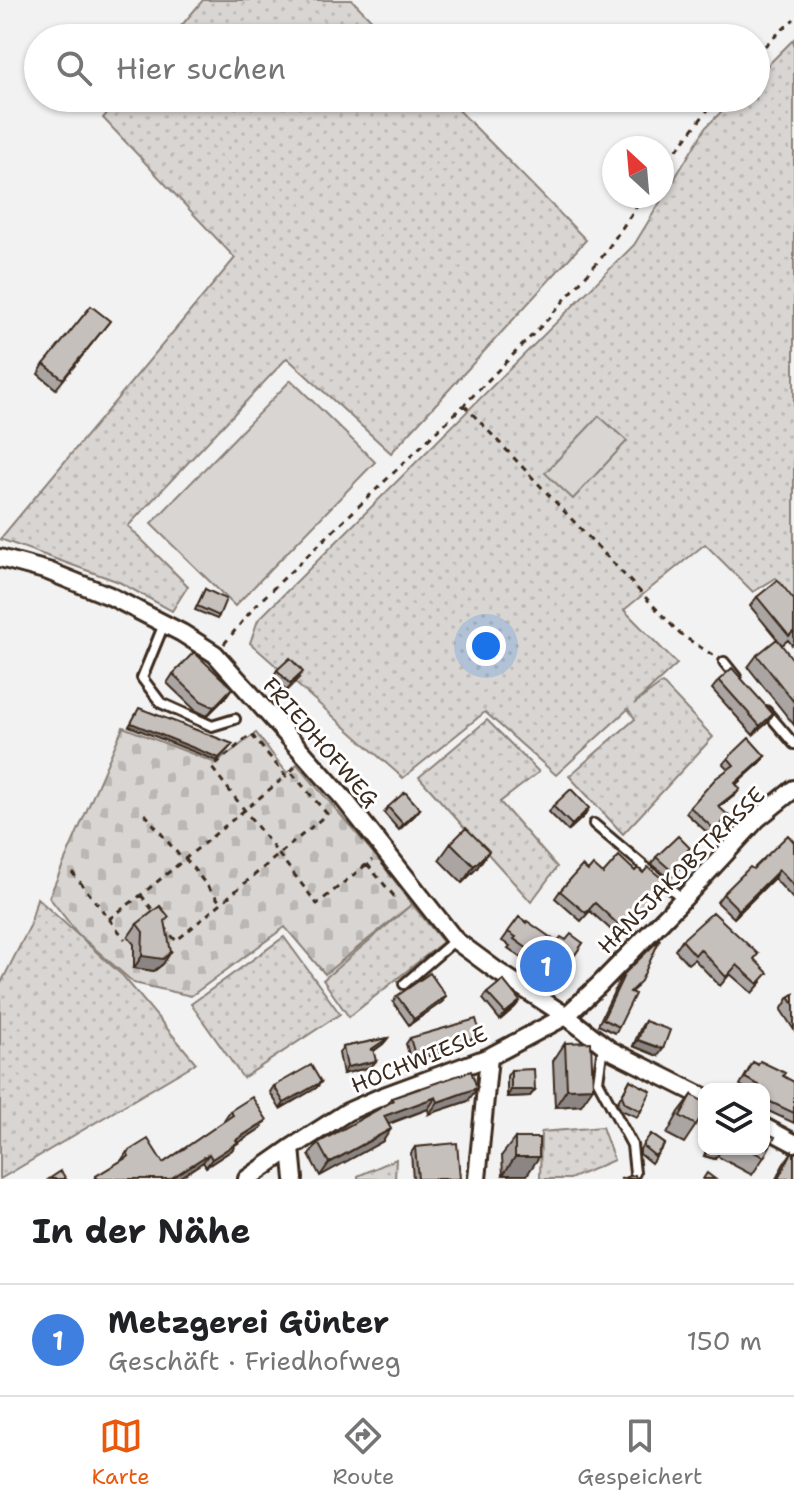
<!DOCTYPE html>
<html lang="de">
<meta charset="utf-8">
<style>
:root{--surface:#fff;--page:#f2f2f2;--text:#202124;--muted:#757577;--line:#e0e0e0;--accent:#ea580c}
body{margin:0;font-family:"Shantell Sans",sans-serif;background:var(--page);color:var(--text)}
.controls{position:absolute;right:24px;bottom:24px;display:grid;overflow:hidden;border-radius:16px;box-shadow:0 2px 6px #0004}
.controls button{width:72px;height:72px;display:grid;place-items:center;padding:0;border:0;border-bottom:2px solid var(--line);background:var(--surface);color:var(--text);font:40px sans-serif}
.compass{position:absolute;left:602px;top:136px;width:72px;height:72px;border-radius:50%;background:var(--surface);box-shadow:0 2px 6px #0004;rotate:334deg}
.you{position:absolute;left:486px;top:646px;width:28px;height:28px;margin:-20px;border:6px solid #fff;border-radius:50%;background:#1a73e8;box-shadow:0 0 0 12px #1a73e833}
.badge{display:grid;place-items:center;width:52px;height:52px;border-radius:50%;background:var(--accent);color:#fff;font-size:26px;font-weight:700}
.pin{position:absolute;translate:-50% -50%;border:4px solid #fff;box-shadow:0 2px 8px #0006}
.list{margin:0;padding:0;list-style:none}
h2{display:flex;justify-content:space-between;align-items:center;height:104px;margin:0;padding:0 32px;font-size:34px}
h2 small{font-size:26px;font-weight:400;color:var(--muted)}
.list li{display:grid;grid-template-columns:52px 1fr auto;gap:24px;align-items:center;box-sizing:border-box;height:112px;padding:0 32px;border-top:2px solid var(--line)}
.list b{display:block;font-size:30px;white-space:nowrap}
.list p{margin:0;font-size:26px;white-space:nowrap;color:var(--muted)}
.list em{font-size:26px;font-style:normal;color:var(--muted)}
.icon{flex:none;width:44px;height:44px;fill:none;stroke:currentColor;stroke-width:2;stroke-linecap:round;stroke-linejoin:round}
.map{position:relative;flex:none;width:794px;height:1179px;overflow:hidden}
.search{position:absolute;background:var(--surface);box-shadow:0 2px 6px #0004;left:24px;right:24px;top:24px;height:88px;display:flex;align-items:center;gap:20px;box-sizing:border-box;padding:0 28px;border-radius:44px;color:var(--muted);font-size:30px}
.sheet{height:216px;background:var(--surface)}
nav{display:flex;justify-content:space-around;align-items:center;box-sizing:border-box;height:112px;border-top:2px solid var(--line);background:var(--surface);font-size:22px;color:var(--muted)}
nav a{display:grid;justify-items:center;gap:4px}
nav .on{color:var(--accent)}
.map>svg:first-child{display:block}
</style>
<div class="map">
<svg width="794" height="1179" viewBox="0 0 794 1179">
<defs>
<pattern id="green-dots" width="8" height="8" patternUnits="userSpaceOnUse" patternTransform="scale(2)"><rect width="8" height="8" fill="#d8d5d2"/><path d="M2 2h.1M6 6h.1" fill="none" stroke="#bab7b4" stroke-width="1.8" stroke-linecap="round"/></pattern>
<pattern id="cemetery-stones" width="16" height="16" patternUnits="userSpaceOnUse" patternTransform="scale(2)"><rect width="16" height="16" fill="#d8d5d2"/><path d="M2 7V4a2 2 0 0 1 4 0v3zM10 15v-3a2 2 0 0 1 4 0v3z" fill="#bab7b4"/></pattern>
</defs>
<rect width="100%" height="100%" fill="#f3f2f2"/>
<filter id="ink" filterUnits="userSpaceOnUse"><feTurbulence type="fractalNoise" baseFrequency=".0125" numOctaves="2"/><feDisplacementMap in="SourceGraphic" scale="16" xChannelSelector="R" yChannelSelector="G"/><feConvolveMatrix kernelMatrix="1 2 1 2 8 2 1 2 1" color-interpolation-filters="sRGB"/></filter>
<g filter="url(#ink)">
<!-- green -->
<path fill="url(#green-dots)" stroke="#8a8078" stroke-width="2" d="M203,0H352L389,38H171Z
M794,39V602L776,578L753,592L705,544L624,610L677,664L634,704L662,683L713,737L623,834L569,776L635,719L628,709L556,775L485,712L403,778L250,643L258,620L634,245L706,127L735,98H756V77Z
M120,98H447L586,240L391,453L287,358L128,526L188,586L172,611L119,582L0,539L235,258L103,118Z
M487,720L539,772L500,802L557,867L531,902L419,777Z
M37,898L123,976L196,1063L0,1179V985L30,926Z
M412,904L443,942L349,1017L323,980Z
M284,937L340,1014L243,1078L191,1004Z
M602,1127L614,1160L570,1179H540L541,1132Z
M396,1159L395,1179H358V1176Z"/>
<!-- cemetery -->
<path fill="url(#cemetery-stones)" stroke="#8a8078" stroke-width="2" d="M123,727L216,763L256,733L287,773L297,764L376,856L412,904L325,974L285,927L191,996L134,983L78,934L49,897Z"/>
<!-- pitch -->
<path fill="#d8d5d2" stroke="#8a8078" stroke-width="2" d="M291,380L375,462L235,606L151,524Z
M599,416L627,441L573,499L545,473Z"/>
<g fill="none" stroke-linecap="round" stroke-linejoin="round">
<defs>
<path id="service" d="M164,624L142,678L161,703L212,726L235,719
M724,662L736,677
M766,711L794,744
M594,824L683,899
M404,984L455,940
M603,1046L598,1081L632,1145L635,1173"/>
<path id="minor" d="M0,558L48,571L110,596L182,633L215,654L344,799L455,940L497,971L566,1016L610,1050L704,1097
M764,1127L794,1143
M291,1148L294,1179
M247,1179L291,1148L347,1112L381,1097L489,1057L566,1016L599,985L683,899L757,819L794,789
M477,1179L489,1057"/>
</defs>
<!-- service casing -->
<use href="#service" stroke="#3b2a1e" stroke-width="14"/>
<!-- minor casing -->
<use href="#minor" stroke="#3b2a1e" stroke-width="22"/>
<!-- path -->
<path stroke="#3b2a1e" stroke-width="3" stroke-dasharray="6 6" stroke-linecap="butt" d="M756,54L794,19
M662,169L717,98
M464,405L680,634L714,656
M224,644L255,606L464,405L548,319L602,257L644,196
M295,767L286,776L251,734L212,768L317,904L372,860
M145,814L183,860
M185,858L220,902
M367,864L394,896L399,893
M72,872L125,939
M141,895L155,913
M109,919L141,895L286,776
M164,926L176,941L327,814L291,772"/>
<!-- service -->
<use href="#service" stroke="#fff" stroke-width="8"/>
<!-- minor -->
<use href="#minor" stroke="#fff" stroke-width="16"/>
</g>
<!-- wall -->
<path fill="#aaa5a3" stroke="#3b2a1e" stroke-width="2" d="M110,321L56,389L38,374L44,364Z
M205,589L219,616L217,619L195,610Z
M757,597L794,600V643L792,645L788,640L782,645L750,606Z
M757,655L794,661V725L748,667Z
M277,670L299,678L286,691L273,677Z
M173,674L225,698L207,716L195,710L167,683Z
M719,680L773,714L767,723L753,735L712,689Z
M765,756L761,762L736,784L740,789L735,795L719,807L724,822L711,836L686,813L690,807L728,769L723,764L728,758Z
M553,806L585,815L568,831L549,812Z
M388,807L420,809L415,815L399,830L384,813Z
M794,842V900L774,878L734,918L717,902L723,894L753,869Z
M451,843L477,868L462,883L439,860Z
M685,855L689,858L670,879L652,864L656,857Z
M588,871L603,874L635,871L660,889L618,936L590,911L581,921L555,898L560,891Z
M519,917L557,942L566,940L583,943L556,982L508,948L510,946L502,941Z
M165,923L163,964L154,971L134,968V944L128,937L137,924Z
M682,940L758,954L754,959L762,982L752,993L730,974L720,986L694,959L688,964L675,950Z
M625,973L637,987L631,992L619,1027L615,1033L598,1025L620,979Z
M487,993L515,1007L500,1020L483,999Z
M794,994V1030L781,1010L789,997Z
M397,996L442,1002L409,1025L393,1002Z
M645,1021L658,1056L633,1046L641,1027Z
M481,1036L477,1042L411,1061L406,1044L410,1038Z
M388,1038L383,1044L374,1051L371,1067L343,1074L339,1053L343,1047Z
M565,1043L581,1105L555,1107L553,1061Z
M753,1062L794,1082V1123L764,1109V1089H747L740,1085Z
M511,1070L535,1090L530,1096L507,1097V1076Z
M630,1080L641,1111L637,1117L621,1110L617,1103Z
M321,1082L316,1088L280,1109L270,1092L274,1086Z
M419,1088L468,1101L429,1114L428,1109L389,1124L383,1141L320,1176L309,1155L318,1143L388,1104L392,1098Z
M692,1095L696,1125L684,1143L667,1134L679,1112Z
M230,1111L261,1128L235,1145L232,1150L206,1167L203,1162L177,1179H94L96,1176L121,1161L127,1152L163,1163L225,1121L224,1120Z
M651,1134L665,1144L651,1163L640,1154V1149Z
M515,1138L527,1175H503L502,1155Z
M415,1147L460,1179H413L411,1153Z
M706,1149H764V1157L752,1175L717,1156L715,1159L704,1156Z
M792,1152L794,1179H776L783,1165Z"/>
<!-- shaded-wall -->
<path fill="#8b8684" stroke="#3b2a1e" stroke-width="2" d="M232,688L225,698L207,716L214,707Z
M773,714L767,723L753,735L760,726Z
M131,723L233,744L217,761L129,726Z
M765,756L761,762L731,789L735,783Z
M740,789L735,795L713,812L718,806Z
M589,808L585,815L568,831L572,825Z
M420,809L415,815L399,830L403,824Z
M489,851L477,868L462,883L474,866Z
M779,870L774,878L734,918L739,910Z
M665,881L660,889L618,936L623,929Z
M171,952L163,964L154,971L134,968L142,956Z
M446,996L442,1002L409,1025L414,1019Z
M520,1001L515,1007L500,1020L505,1013Z
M481,1036L477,1042L411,1061L415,1055Z
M388,1038L383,1044L366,1056L370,1050Z
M638,1040L663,1049L658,1056L633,1046Z
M376,1061L371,1067L343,1074L347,1067Z
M321,1082L316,1088L280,1109L284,1103Z
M477,1088L468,1101L429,1114L438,1102Z
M593,1088L581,1105L555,1107L567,1089Z
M511,1090H535L530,1096L507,1097Z
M436,1097L428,1109L376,1128L384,1116Z
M267,1120L261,1128L235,1145L232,1150L206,1167L212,1159L236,1140Z
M391,1129L383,1141L320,1176L329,1163Z
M709,1149H722L715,1159L704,1156Z
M209,1154L203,1162L177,1179H170Z
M515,1157H539L527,1175H503Z"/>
<!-- building -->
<path fill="#c6c0bd" stroke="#3b2a1e" stroke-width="2" d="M91,306L110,321L63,379L44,364Z
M778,580L794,600V631L789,636L757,597Z
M205,589L226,599L219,616L197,606Z
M777,639L794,661V702L757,655Z
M194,652L232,688L214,707L201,701L173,674Z
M290,658L303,672L290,684L277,670Z
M732,668L773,714L760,726L719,680Z
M139,708L233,744L219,758L131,723Z
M749,738L765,756L735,783L740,789L718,806L729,816L715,830L690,807L716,778L734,765L728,758Z
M571,789L589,808L572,825L553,806Z
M405,792L420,809L403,824L388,807Z
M466,828L489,851L474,866L451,843Z
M788,835L794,842V886L779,870L739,910L723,894L750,867L753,869Z
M678,836L690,848L684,854L689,858L674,873L656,857Z
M619,856L635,871L638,868L643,873L648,867L665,881L623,929L595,903L586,913L560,891L582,866L588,871L593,865L603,874Z
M160,906L169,917L165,921L171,952L163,959L142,956L143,932L137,924Z
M713,912L758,954L754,959L768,973L758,984L737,965L726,977L700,949L695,955L682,940Z
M519,917L526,923L527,921L557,942L561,937L566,940L571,934L583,943L562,973L514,939L516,937L508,932Z
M660,939L641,981L630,992L635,994L619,1027L603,1019L625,973Z
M430,973L446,996L414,1019L397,996Z
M503,980L520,1001L505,1013L487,993Z
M794,994V1005L789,997Z
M476,1019L481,1036L415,1055L410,1038Z
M645,1021L670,1030L663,1049L638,1040Z
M388,1038L370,1050L373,1049L376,1061L347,1067L343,1047Z
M591,1042L593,1088L567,1089L565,1043Z
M760,1061L785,1073L783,1076L794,1082V1113L764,1099V1089H757L759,1085L745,1078L753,1062L758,1065Z
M311,1065L321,1082L284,1103L274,1086Z
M534,1069L535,1090H511V1070Z
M471,1071L477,1088L438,1102L436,1097L384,1116L391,1129L329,1163L318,1143L393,1101L392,1098Z
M630,1080L651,1091L641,1111L625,1103L622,1096Z
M692,1095L704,1102V1112L696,1125L680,1116Z
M252,1097L267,1120L236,1140L238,1142L212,1159L209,1154L170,1179H98L96,1176L129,1156L127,1152L148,1139L163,1163L233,1115L230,1111Z
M764,1132L775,1137L764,1157L748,1149H764Z
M651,1134L665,1144L655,1156L644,1147V1143Z
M515,1138H539V1157H515Z
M457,1143L460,1179H418L415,1147Z
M792,1152L794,1153V1179H778Z
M61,1171L66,1179H49Z
M707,1173L715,1179H703Z
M635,1175L636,1179H620Z"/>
</g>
<g text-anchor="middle" stroke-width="6" stroke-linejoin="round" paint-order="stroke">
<!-- street labels -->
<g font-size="22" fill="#3b2a1e" stroke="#fff">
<text transform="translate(321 742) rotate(49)" y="8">FRIEDHOFWEG</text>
<text transform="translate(681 870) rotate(-45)" y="8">HANSJAKOBSTRASSE</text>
<text transform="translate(419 1059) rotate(-22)" y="8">HOCHWIESLE</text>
</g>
</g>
</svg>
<div class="controls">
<button><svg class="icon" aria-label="layers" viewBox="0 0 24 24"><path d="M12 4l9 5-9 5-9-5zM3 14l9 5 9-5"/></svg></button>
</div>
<svg class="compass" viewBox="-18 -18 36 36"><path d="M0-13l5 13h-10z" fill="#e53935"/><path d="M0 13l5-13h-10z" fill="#757577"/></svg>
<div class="you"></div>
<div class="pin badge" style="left:546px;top:966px;background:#3f7fe0">1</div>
<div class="search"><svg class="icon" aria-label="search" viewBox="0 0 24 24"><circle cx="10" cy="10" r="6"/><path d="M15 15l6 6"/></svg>Hier suchen</div>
</div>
<section class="sheet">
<h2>In der Nähe<small></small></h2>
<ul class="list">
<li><span class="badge" style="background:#3f7fe0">1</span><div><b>Metzgerei Günter</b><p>Geschäft · Friedhofweg</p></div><em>150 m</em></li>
</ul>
</section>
<nav>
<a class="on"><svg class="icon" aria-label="map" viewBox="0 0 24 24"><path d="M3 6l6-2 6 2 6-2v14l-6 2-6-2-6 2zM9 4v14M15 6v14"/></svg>Karte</a>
<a><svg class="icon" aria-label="directions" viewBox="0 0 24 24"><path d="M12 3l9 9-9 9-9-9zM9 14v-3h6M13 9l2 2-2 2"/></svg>Route</a>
<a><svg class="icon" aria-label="saved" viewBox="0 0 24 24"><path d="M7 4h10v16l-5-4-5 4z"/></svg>Gespeichert</a>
</nav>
